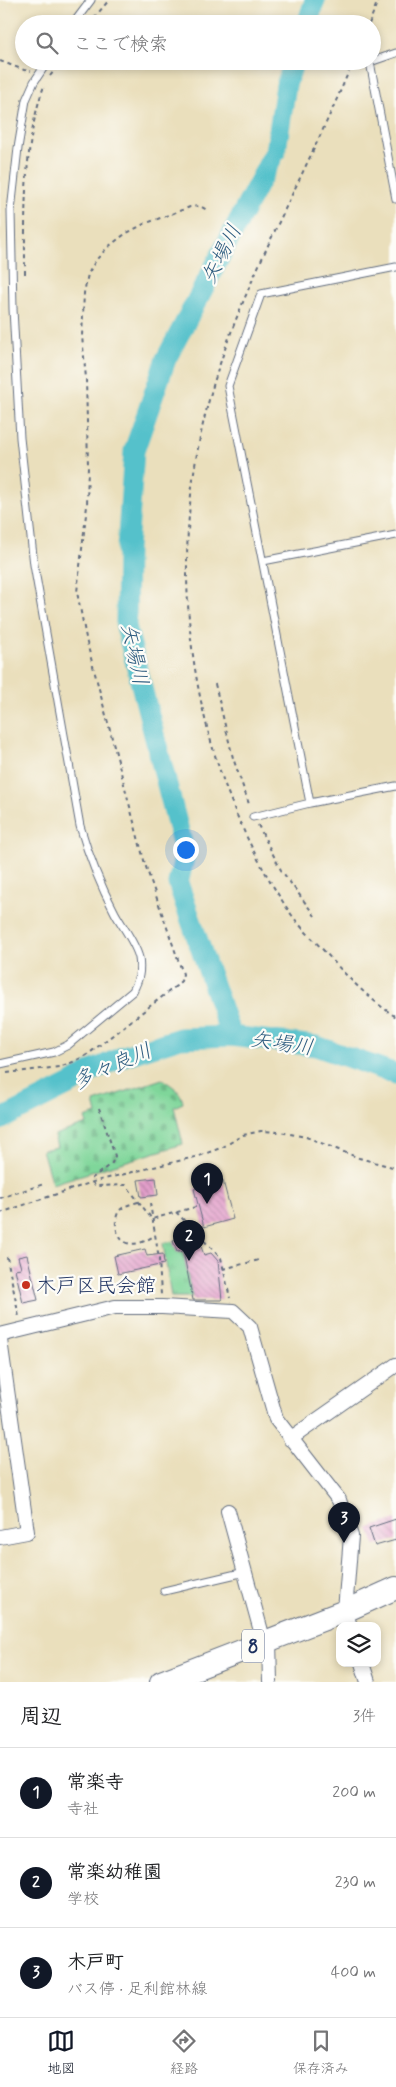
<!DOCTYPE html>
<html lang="ja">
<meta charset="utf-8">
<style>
:root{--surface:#fff;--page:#f2f2f2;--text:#202124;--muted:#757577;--line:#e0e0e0;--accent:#111827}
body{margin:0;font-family:Mynerve,"Klee One",sans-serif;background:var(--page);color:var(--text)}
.controls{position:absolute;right:15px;bottom:15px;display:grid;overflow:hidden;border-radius:10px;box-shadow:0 2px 8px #0003}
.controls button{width:45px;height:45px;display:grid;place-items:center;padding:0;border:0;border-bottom:1px solid var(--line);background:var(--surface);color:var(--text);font:25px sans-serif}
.you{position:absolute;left:185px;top:849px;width:18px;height:18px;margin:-12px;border:4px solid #fff;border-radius:50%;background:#1a73e8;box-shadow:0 0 0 8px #1a73e833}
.badge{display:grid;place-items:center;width:32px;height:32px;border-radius:50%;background:var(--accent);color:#fff;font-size:16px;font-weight:700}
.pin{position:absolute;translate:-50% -41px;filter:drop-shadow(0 1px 2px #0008)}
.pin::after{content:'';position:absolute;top:26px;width:18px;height:15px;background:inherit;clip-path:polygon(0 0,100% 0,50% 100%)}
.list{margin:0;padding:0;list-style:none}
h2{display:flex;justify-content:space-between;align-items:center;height:65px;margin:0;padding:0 20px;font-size:21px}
h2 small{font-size:16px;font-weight:400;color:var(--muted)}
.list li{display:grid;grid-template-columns:32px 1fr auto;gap:15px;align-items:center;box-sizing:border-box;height:90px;padding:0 20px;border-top:1px solid var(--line)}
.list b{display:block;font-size:19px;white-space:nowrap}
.list p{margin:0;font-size:16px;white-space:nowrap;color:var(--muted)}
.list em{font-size:16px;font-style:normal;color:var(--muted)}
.icon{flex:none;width:28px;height:28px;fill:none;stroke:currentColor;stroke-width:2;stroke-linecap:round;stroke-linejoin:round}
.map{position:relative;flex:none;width:396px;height:1682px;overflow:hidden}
.search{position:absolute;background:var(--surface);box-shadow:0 2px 8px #0003;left:15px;right:15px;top:15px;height:55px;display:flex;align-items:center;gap:12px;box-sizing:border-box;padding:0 18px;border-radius:28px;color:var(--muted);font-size:19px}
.sheet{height:335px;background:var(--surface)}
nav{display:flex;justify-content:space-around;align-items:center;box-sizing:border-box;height:70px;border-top:1px solid var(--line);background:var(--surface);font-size:14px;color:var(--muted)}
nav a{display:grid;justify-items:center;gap:2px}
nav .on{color:var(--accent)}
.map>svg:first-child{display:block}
</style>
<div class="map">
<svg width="396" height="1682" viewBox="0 0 396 1682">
<defs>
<pattern id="cemetery-stones" width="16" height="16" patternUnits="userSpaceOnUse" patternTransform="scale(1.25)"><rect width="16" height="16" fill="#7fd69a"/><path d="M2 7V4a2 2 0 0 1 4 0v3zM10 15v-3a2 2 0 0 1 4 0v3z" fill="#6db887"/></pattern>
<pattern id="park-tufts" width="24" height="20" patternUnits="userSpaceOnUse" patternTransform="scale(1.25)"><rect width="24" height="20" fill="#7fd69a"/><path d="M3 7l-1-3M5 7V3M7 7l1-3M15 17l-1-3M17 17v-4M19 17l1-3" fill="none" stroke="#6db887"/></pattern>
<pattern id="building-back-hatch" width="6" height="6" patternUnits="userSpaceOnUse" patternTransform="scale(1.25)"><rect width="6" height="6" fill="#e39fca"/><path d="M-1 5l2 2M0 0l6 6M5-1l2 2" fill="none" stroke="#b782a7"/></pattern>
</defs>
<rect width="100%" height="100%" fill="#fdfcf7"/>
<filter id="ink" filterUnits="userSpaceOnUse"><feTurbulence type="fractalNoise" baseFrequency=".02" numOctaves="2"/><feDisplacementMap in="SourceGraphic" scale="10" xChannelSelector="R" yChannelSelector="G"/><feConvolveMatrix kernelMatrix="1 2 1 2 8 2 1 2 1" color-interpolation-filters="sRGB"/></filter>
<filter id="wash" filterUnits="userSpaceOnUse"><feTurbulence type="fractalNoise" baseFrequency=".0096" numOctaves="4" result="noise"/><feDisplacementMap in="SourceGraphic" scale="20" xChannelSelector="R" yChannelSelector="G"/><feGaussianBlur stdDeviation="1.12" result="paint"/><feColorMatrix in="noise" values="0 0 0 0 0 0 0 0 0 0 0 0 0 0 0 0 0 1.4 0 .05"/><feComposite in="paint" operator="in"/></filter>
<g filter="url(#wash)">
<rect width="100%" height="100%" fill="#eadfbc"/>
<!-- cemetery -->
<path fill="url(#cemetery-stones)" stroke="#4d827c" d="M162,1079C172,1086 181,1090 183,1103L174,1107L183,1144L52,1184L42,1150L57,1147L54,1135L87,1124L85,1118L97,1114L94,1102Z"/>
<!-- park -->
<path fill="url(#park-tufts)" stroke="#4d827c" d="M173,1241L177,1252L183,1251L192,1297H171L163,1243Z"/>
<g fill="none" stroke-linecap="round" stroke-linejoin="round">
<!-- river -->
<path stroke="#54c1cb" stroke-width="21" d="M307,24L315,0
M231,1036L178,883L185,854L126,626L127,549L134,451L166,359L276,150L286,85L294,61
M0,1120L73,1083L94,1070L124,1056L180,1038L231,1036L316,1046L396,1074"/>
</g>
<g id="blocks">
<!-- building -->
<path fill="url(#building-back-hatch)" d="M156,1178L158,1195L141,1197L138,1180Z
M223,1181L233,1219L204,1227L194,1189Z
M197,1235L204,1255L211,1253L218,1261L222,1300H193L183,1251L177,1252L173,1241Z
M145,1249L147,1256L163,1254L164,1264L118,1274L114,1256Z
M27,1255L38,1300L23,1303L15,1269L21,1268L18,1257Z
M396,1519V1540L375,1546L369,1528Z"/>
</g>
</g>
<g filter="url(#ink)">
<use href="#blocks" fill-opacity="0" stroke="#636d7f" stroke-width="1"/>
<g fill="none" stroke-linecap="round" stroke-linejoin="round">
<defs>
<path id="lane" d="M73,24L91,0
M396,53L370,62L396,199
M263,561L396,535
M310,803L228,386L261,294L396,267
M253,817L310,803L396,786
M0,1064L54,1052L68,1045L133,991C139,980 141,971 139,958C136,944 122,926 115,913C100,885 89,857 80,826L34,565L20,438L13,309L11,211L18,148L26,100L34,82L48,61
M164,1591L245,1572"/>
<path id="street" d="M0,1335L115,1307H162L233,1311L250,1327L276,1419L339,1500L351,1536L345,1611L350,1626
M0,1340L27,1532L0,1537
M290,1439L396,1365
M228,1511L264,1642
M269,1640L270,1682
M362,1663L368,1682"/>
<path id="primary" d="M161,1682L345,1611L396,1588"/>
</defs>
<!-- lane casing -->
<use href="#lane" stroke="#636d7f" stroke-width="9"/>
<!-- street casing -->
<use href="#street" stroke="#636d7f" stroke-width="16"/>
<!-- primary casing -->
<use href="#primary" stroke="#636d7f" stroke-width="24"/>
<!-- path -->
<path stroke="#636d7f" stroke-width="2" stroke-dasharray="4 4" stroke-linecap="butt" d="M89,24L109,0
M369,24L378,0
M0,61L24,70L31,71
M353,61C310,167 250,267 216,376C160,554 185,759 291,914C301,928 314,940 326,953C347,977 369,999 396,1017
M50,76L62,61
M25,274C25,213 23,144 44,86
M215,684L233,758L250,807
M258,825L281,870L315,916
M7,1073L59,1067L73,1062L87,1055L176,986L181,981L183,974L145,864L87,643L77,592L87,506L88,466L86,378L82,336L84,293L88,274L96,260L108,247L125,234L144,224L190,207L200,206L207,210
M99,1108L115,1156L112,1163L91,1179L95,1186L126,1185L152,1219L199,1206
M0,1198L44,1184
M138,1202C132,1204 125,1205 120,1210C113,1217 115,1237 125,1242C134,1247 147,1241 155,1235
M150,1203L159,1259L161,1295
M176,1212L221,1258L230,1298
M0,1213L96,1181L199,1156L223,1147L243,1135L261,1131L280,1132L306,1137L359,1158L396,1168
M7,1257L19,1317
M223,1269L259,1260"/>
<!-- lane -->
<use href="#lane" stroke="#fff" stroke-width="7"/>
<!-- street -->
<use href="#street" stroke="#fff" stroke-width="14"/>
<!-- primary -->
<use href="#primary" stroke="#fff" stroke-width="22"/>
</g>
</g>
<!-- markers -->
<circle fill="#c8321e" stroke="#fdfcf7" stroke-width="2" cx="26" cy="1285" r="5"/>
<g text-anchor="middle" stroke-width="4.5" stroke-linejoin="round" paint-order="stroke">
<!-- shield labels -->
<rect fill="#fdfcf7" stroke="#5f6c8c" stroke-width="1" x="242" y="1629.5" width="22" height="33" rx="4"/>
<g font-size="19" font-weight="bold" fill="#1b2f5e">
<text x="253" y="1653">8</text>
</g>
<!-- poi labels -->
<g font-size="20" fill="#1b2f5e" stroke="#fdfcf7" text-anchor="start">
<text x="36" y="1292">木戸区民会館</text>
</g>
<!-- water labels -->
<g font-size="21" font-style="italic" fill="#2c5b7f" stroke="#fdfcf7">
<text transform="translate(221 254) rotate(-63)" y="7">矢場川</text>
<text transform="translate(135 654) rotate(78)" y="7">矢場川</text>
<text transform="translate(282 1043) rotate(8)" y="7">矢場川</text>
<text transform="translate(112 1066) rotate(-24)" y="7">多々良川</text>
</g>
</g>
</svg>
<div class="controls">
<button><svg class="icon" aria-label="layers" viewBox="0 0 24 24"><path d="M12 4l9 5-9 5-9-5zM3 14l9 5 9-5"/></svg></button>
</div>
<div class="you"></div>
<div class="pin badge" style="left:207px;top:1204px">1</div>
<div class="pin badge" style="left:189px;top:1261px">2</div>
<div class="pin badge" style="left:344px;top:1543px">3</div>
<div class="search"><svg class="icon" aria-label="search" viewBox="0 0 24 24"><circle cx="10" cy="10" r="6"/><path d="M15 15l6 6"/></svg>ここで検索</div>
</div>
<section class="sheet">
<h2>周辺<small>3件</small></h2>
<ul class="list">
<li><span class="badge">1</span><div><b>常楽寺</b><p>寺社</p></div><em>200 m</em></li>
<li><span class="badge">2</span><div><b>常楽幼稚園</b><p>学校</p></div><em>230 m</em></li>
<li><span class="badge">3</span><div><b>木戸町</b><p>バス停 · 足利館林線</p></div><em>400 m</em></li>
</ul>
</section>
<nav>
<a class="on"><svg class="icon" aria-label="map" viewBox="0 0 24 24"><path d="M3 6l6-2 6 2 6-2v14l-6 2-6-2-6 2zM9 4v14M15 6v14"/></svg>地図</a>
<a><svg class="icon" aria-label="directions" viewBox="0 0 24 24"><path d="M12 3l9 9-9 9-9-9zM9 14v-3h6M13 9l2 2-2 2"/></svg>経路</a>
<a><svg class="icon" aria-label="saved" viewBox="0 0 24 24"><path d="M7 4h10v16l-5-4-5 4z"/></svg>保存済み</a>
</nav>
